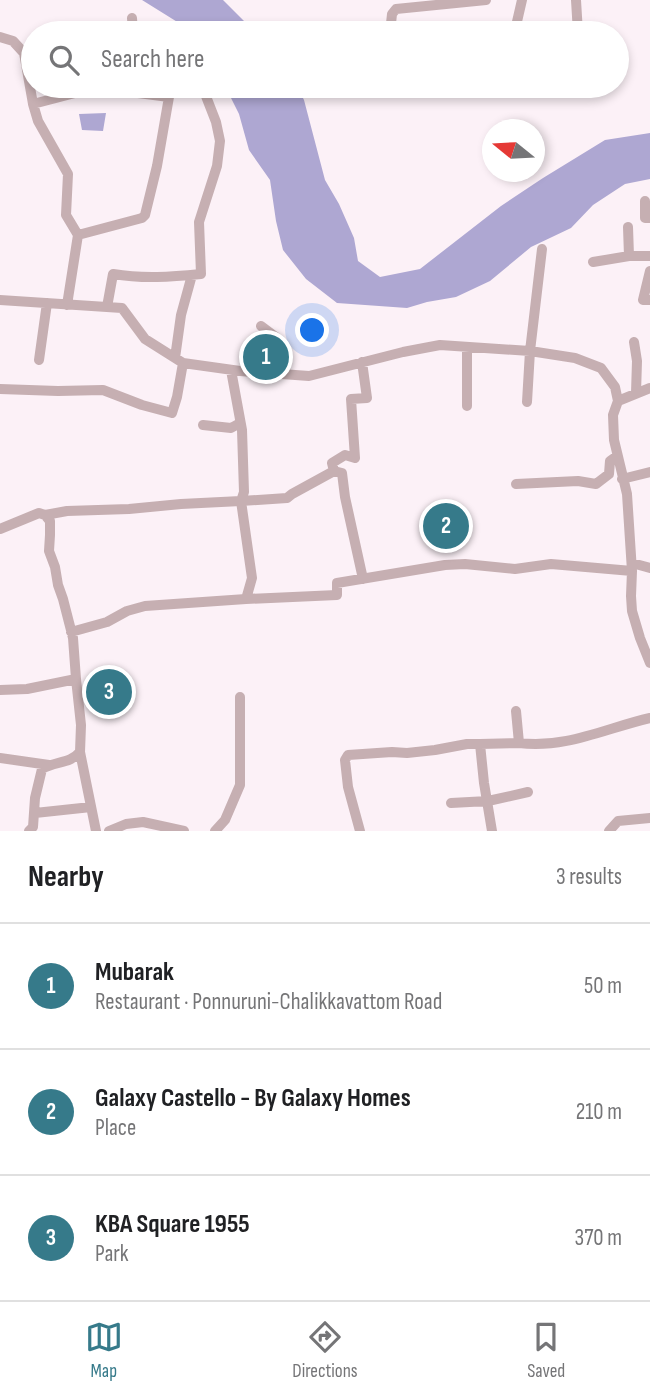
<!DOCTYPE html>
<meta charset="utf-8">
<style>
:root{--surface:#fff;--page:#f2f2f2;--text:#202124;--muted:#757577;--line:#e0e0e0;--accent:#367a8a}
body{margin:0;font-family:"Sofia Sans Condensed",sans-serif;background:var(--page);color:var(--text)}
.compass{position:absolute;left:482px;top:119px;width:63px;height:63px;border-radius:50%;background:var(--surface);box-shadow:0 4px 10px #0003;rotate:288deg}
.you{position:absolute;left:313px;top:331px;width:24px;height:24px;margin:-18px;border:5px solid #fff;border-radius:50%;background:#1a73e8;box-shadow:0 0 0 10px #1a73e833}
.badge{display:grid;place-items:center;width:46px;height:46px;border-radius:50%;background:var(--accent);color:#fff;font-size:23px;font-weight:700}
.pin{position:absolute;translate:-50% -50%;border:4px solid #fff;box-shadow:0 2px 7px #0006}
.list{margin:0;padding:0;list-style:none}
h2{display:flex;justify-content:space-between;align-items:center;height:91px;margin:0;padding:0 28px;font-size:30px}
h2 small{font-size:23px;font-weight:400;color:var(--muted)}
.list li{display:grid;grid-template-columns:46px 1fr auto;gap:21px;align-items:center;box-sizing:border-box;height:126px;padding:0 28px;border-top:2px solid var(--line)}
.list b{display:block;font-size:26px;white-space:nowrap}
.list p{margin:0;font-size:23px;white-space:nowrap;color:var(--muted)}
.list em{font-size:23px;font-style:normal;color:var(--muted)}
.icon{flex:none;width:38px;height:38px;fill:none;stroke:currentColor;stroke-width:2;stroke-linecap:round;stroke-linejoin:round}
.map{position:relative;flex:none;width:650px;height:831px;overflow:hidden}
.search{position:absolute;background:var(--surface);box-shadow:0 4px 10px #0003;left:21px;right:21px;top:21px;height:77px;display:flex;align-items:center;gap:18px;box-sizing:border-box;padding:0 24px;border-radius:38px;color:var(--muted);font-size:26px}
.sheet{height:469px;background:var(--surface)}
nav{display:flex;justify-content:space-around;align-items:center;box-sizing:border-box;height:98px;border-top:2px solid var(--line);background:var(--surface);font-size:19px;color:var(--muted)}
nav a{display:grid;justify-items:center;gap:4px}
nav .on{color:var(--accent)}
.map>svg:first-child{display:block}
</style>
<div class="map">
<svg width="650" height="831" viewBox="0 0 650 831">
<rect width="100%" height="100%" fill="#fcf1f7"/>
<!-- water -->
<path fill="#aea7d2" d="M142,0H223L256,33H195Z
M225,86H297L304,100L325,180L339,204L354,238L358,261L380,277L420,269L501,206L543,178L605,140L650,133V179L625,184L593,205L571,228L531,247L490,281L456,297L427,302L407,308L337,303L306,279L283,250L276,221L270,180L249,150L239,114Z
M106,113L103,131L82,130L79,114Z"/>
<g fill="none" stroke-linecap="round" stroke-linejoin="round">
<!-- minor -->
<path stroke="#c6afb2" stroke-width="10" d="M576,0L578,33
M132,18L133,33
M516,26L522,0
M390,33L392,14L396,9L486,0
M0,37L13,41L24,53L33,104L38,121L68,174L66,215L78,235L67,305
M33,104L94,88
M645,201V218H650
M628,227L629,256H650
M78,235L142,218L145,215L157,166L169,97L138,93L135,90V86
M593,262L629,256
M650,271L643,300H650
M0,300L122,308L145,339L183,363L240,371L309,376L403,352L440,345L530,351L575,358L601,368L615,387L618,401L650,388
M107,307L113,274C143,279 171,277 201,274L199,222L217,166L220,141L216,122L202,86
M261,326L277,338L271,373
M634,342L637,361L636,393
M467,347V406
M175,358L181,315L192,275
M39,360L47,303
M0,389L58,391L103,390L142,405L172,413L177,397L183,363
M618,401L613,415L614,440L627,494L632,571L631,596L632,611L640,638L650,663
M527,402L530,351L542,249
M203,425L231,428L240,423
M334,471L292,494L287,498L241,501L252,578L246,599L337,595V583L445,565L465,564L515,569L551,564L632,571
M334,471L332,463L345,455L355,458L351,399L367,398L362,362
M334,471L342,473L345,497L363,579
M622,479L650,472
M516,484L578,481L596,484L609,474L610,461L617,456
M45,515L67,511L129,509L181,504L241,501L244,492L242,430L231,370
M0,529L39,513L45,515L50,521V535L49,551L55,567L58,585L63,599L73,638L76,679L81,725L80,752L96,831
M632,563L650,568
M71,632L107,622L127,611L145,606L246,599
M0,690L27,689L76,679
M519,743C566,749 606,728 650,718
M0,758L49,765
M451,803L488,801L528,792
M35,813L91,807
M29,831L33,827L35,798L42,769C55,761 70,764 80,752
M109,831L126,824L143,822L184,831
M215,831L225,820L240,785V697
M360,831L348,787L345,760L348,755L392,752L407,753L435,750L467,744H480
M492,831L484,783L480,744L519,743L516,711
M609,831L618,821L650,818"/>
</g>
</svg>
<svg class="compass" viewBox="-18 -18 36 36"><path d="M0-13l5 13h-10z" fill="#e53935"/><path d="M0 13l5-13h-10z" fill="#757577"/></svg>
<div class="you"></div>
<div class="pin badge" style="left:266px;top:357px">1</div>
<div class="pin badge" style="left:446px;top:526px">2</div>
<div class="pin badge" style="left:109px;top:692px">3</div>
<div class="search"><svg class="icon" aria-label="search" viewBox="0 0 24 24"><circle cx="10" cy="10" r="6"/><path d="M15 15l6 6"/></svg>Search here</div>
</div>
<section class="sheet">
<h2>Nearby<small>3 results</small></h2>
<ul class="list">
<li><span class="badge">1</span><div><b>Mubarak</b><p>Restaurant · Ponnuruni-Chalikkavattom Road</p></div><em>50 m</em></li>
<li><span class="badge">2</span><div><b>Galaxy Castello - By Galaxy Homes</b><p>Place</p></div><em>210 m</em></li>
<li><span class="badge">3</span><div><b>KBA Square 1955</b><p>Park</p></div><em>370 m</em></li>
</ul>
</section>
<nav>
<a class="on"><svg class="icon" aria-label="map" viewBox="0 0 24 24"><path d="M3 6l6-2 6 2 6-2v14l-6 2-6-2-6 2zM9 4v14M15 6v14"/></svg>Map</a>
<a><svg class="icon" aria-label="directions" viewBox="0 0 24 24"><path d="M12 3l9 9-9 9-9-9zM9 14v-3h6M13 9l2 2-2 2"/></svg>Directions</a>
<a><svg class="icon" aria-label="saved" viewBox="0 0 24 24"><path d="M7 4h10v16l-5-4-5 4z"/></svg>Saved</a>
</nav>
